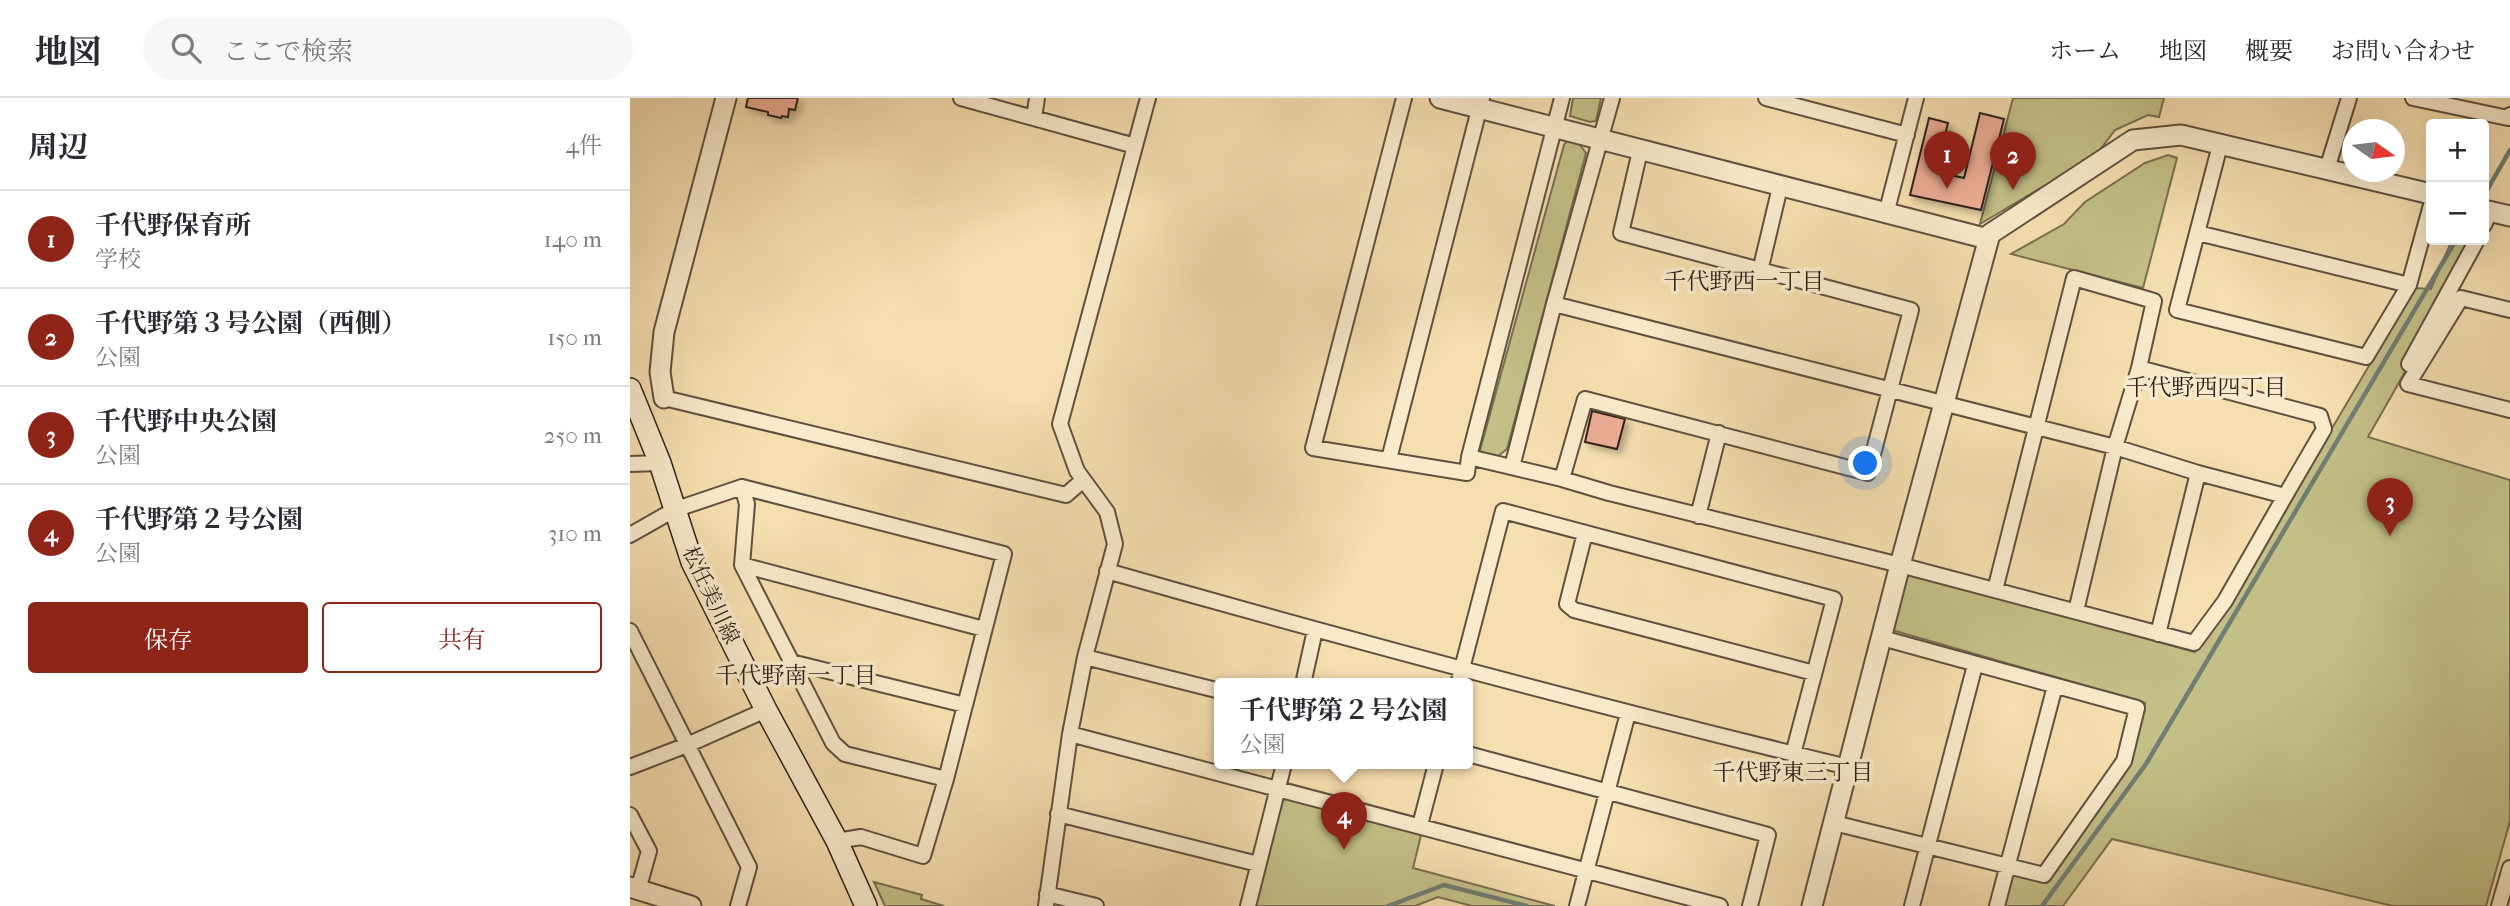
<!DOCTYPE html>
<html lang="ja">
<meta charset="utf-8">
<style>
:root{--surface:#fff;--page:#f7f7f7;--text:#2b2b33;--muted:#7c7c81;--line:#e1e1e2;--accent:#8f2418}
body{margin:0;font-family:"IM FELL French Canon","Noto Serif JP",serif;background:var(--page);color:var(--text)}
.controls{position:absolute;right:21px;top:21px;display:grid;overflow:hidden;border-radius:7px;box-shadow:0 7px 28px #0002}
.controls button{width:63px;height:63px;display:grid;place-items:center;padding:0;border:0;border-bottom:2px solid var(--line);background:var(--surface);color:var(--text);font:35px sans-serif}
.compass{position:absolute;left:1712px;top:21px;width:63px;height:63px;border-radius:50%;background:var(--surface);box-shadow:0 7px 28px #0002;rotate:104deg}
.you{position:absolute;left:1236px;top:366px;width:24px;height:24px;margin:-18px;border:5px solid #fff;border-radius:50%;background:#1a73e8;box-shadow:0 0 0 10px #1a73e833}
.badge{display:grid;place-items:center;width:46px;height:46px;border-radius:50%;background:var(--accent);color:#fff;font-size:23px;font-weight:700}
.pin{position:absolute;translate:-50% -58px;filter:drop-shadow(0 2px 4px #0008)}
.pin::after{content:'';position:absolute;top:37px;width:24px;height:21px;background:inherit;clip-path:polygon(0 0,100% 0,50% 100%)}
.popup{position:absolute;left:584px;top:580px;width:259px;height:91px;box-sizing:border-box;display:grid;place-content:center;border-radius:7px;background:var(--surface);filter:drop-shadow(0 2px 5px #0005);font-size:23px;white-space:nowrap;color:var(--muted)}
.popup b{font-size:26px;color:var(--text)}
.popup::after{content:'';position:absolute;left:50%;top:100%;margin-left:-14px;border:14px solid transparent;border-top-color:var(--surface)}
.list{margin:0;padding:0;list-style:none}
h2{display:flex;justify-content:space-between;align-items:center;height:91px;margin:0;padding:0 28px;font-size:30px}
h2 small{font-size:23px;font-weight:400;color:var(--muted)}
.list li{display:grid;grid-template-columns:46px 1fr auto;gap:21px;align-items:center;box-sizing:border-box;height:98px;padding:0 28px;border-top:2px solid var(--line)}
.list b{display:block;font-size:26px;white-space:nowrap}
.list p{margin:0;font-size:23px;white-space:nowrap;color:var(--muted)}
.list em{font-size:23px;font-style:normal;color:var(--muted)}
.actions{display:flex;gap:14px;padding:21px 28px}
.actions a{flex:1;padding:16px 0;border:2px solid var(--accent);border-radius:7px;text-align:center;font-size:24px;color:var(--accent)}
.actions .main{background:var(--accent);color:#fff}
.icon{flex:none;width:38px;height:38px;fill:none;stroke:currentColor;stroke-width:2;stroke-linecap:round;stroke-linejoin:round}
.map{position:relative;flex:none;width:1880px;height:808px;overflow:hidden}
header{display:flex;align-items:center;gap:42px;box-sizing:border-box;height:98px;padding:0 35px;background:var(--surface);border-bottom:2px solid var(--line)}
header strong{font-size:33px}
nav{display:flex;gap:38px;margin-inline-start:auto;font-size:24px}
.search{width:490px;height:63px;background:var(--page);display:flex;align-items:center;gap:18px;box-sizing:border-box;padding:0 24px;border-radius:38px;color:var(--muted);font-size:26px}
main{display:flex}
aside{flex:1;background:var(--surface)}
.map>svg:first-child{display:block}
</style>
<header>
<strong>地図</strong>
<div class="search"><svg class="icon" aria-label="search" viewBox="0 0 24 24"><circle cx="10" cy="10" r="6"/><path d="M15 15l6 6"/></svg>ここで検索</div>
<nav><a>ホーム</a><a>地図</a><a>概要</a><a>お問い合わせ</a></nav>
</header>
<main>
<aside>
<h2>周辺<small>4件</small></h2>
<ul class="list">
<li><span class="badge">1</span><div><b>千代野保育所</b><p>学校</p></div><em>140 m</em></li>
<li><span class="badge">2</span><div><b>千代野第３号公園（西側）</b><p>公園</p></div><em>150 m</em></li>
<li><span class="badge">3</span><div><b>千代野中央公園</b><p>公園</p></div><em>250 m</em></li>
<li><span class="badge">4</span><div><b>千代野第２号公園</b><p>公園</p></div><em>310 m</em></li>
</ul>
<div class="actions"><a class="main">保存</a><a>共有</a></div>
</aside>
<div class="map">
<svg width="1880" height="808" viewBox="0 0 1880 808">
<defs>
<filter id="shadow"><feDropShadow dx="4.5" dy="4.5" stdDeviation="3.5" flood-color="#0004"/></filter>
</defs>
<rect width="100%" height="100%" fill="#f5deaf"/>
<filter id="stains"><feTurbulence type="fractalNoise" baseFrequency=".00286" numOctaves="4"/><feColorMatrix values="0 0 0 0 .2 0 0 0 0 .09 0 0 0 0 .02 0 0 0 .5 -.17"/></filter>
<radialGradient id="worn" r=".72"><stop offset=".6" stop-color="#630" stop-opacity="0"/><stop offset="1" stop-color="#630" stop-opacity=".3"/></radialGradient>
<!-- green -->
<path fill="#c3bf86" stroke="#787050" stroke-width="2" d="M943,0H971L966,23L960,24L940,18Z
M1383,0H1534L1529,19L1518,17L1485,32L1466,57L1350,126Z
M938,42L950,47L956,55L877,351L867,359L849,356L934,47Z
M1538,57L1547,60L1513,190L1381,156L1434,126L1455,104L1515,65Z
M1822,142H1847L1820,195L1738,339L1880,382V723L1856,808H1763L1482,741L1433,808H1372L1381,775L1414,784L1501,663L1515,605L1262,532L1278,477L1366,499L1565,554L1598,506L1785,190L1801,191Z
M659,699L792,733L783,770L925,808H842L808,799L785,808H626L652,703Z
M244,784L292,797L291,801L314,808H255Z"/>
<g fill="none" stroke-linecap="round" stroke-linejoin="round">
<!-- stream -->
<path stroke="#707e74" stroke-width="4.5" d="M1856,94L1880,52
M758,808L814,787L897,808
M1412,808L1516,666L1826,142"/>
</g>
<!-- building -->
<path fill="#eaab93" stroke="#2d221b" stroke-width="2" filter="url(#shadow)" d="M118,0H168L165,12L159,11L158,19L152,18L151,20L138,17V14L116,9Z
M1350,15L1374,21L1351,112L1280,97L1299,20L1318,25L1308,64L1314,66L1312,75L1334,80Z
M962,313L995,321L987,351L955,344Z"/>
<g fill="none" stroke-linecap="round" stroke-linejoin="round">
<defs>
<path id="minor" d="M331,0L505,48
M774,0L683,350L837,375L839,359L932,0
M1136,0L1277,37
M1783,0L1878,20L1880,17
M404,20L407,0
M1590,47L1547,212L1736,259L1779,187L1801,107
M1697,71L1719,0
M1256,116L1286,0
M1854,127L1860,113
M1568,135L1779,187
M1130,173L1150,89
M1880,212L1831,200L1778,286L1880,312
M1779,266L1847,142
M1509,270L1690,318L1694,331L1655,398
M34,300L436,397L453,382
M839,359L932,381L979,395L1270,467L1564,545L1595,503L1655,398L1568,375L1485,349L924,206
M759,361L852,0
M0,366L30,365
M882,369L924,206L982,0
M932,381L955,301L1238,375L1281,212L991,135L1010,53
M112,389L117,406L112,467L203,645L215,656L316,681
M1068,418L1089,335
M955,435L937,506L944,512L1184,575
M0,437L44,412L112,389L374,456L316,681L293,758L231,739L207,743
M112,467L354,531
M477,473C723,543 970,609 1218,669
M1365,492L1444,180L1524,203L1509,270L1485,349L1446,513
M0,533L119,769L108,808
M1528,536L1568,375
M455,559L590,593
M161,564L335,607
M673,586L685,532
M828,586L873,413L1204,501L1163,656
M440,636L1090,808
M838,656L1138,737L1120,808
M0,669L57,647L136,612
M428,716L628,766
M0,717L19,753L8,792
M1204,725L1414,777L1494,663L1507,610L1252,540
M790,727L806,666
M417,796L466,808
M416,808L440,636L455,559L485,446L477,414L447,373L430,326L518,0
M618,808L654,666
M947,808L998,615
M1282,808L1345,567
M1367,808L1425,588
M1869,808L1880,770"/>
<path id="tertiary" d="M810,0L1358,141
M1854,112L1880,118
M34,300L30,274L34,234L96,0
M0,789L61,808
M1182,808L1270,467L1360,136L1503,42L1551,37L1801,96"/>
<path id="secondary" d="M0,291L30,365L62,464L136,612L207,743L236,808"/>
</defs>
<!-- minor casing -->
<use href="#minor" stroke="#5f5140" stroke-width="18"/>
<!-- tertiary casing -->
<use href="#tertiary" stroke="#5f5140" stroke-width="23"/>
<!-- secondary casing -->
<use href="#secondary" stroke="#2d221b" stroke-width="24"/>
<!-- minor -->
<use href="#minor" stroke="#f8eacb" stroke-width="14"/>
<!-- tertiary -->
<use href="#tertiary" stroke="#f8eacb" stroke-width="19"/>
<!-- secondary -->
<use href="#secondary" stroke="#f8eacb" stroke-width="21"/>
</g>
<g text-anchor="middle" stroke-width="7" stroke-linejoin="round" paint-order="stroke">
<!-- street labels -->
<g font-size="21" fill="#2d221b" stroke="#f8eacb">
<text transform="translate(81 497) rotate(65)" y="7">松任美川線</text>
</g>
<!-- neighbourhood labels -->
<g font-size="23" fill="#2d221b" stroke="#f8eacb">
<text x="1114" y="191">千代野西一丁目</text>
<text x="1576" y="297">千代野西四丁目</text>
<text x="166" y="585">千代野南一丁目</text>
<text x="1163" y="682">千代野東三丁目</text>
</g>
</g>
<rect width="100%" height="100%" filter="url(#stains)"/>
<rect width="100%" height="100%" fill="url(#worn)"/>
</svg>
<div class="controls">
<button>+</button>
<button>−</button>
</div>
<svg class="compass" viewBox="-18 -18 36 36"><path d="M0-13l5 13h-10z" fill="#e53935"/><path d="M0 13l5-13h-10z" fill="#7c7c81"/></svg>
<div class="you"></div>
<div class="pin badge" style="left:1317px;top:91px">1</div>
<div class="pin badge" style="left:1383px;top:92px">2</div>
<div class="pin badge" style="left:1760px;top:438px">3</div>
<div class="pin badge" style="left:714px;top:752px">4</div>
<div class="popup"><b>千代野第２号公園</b>公園</div>
</div>
</main>
